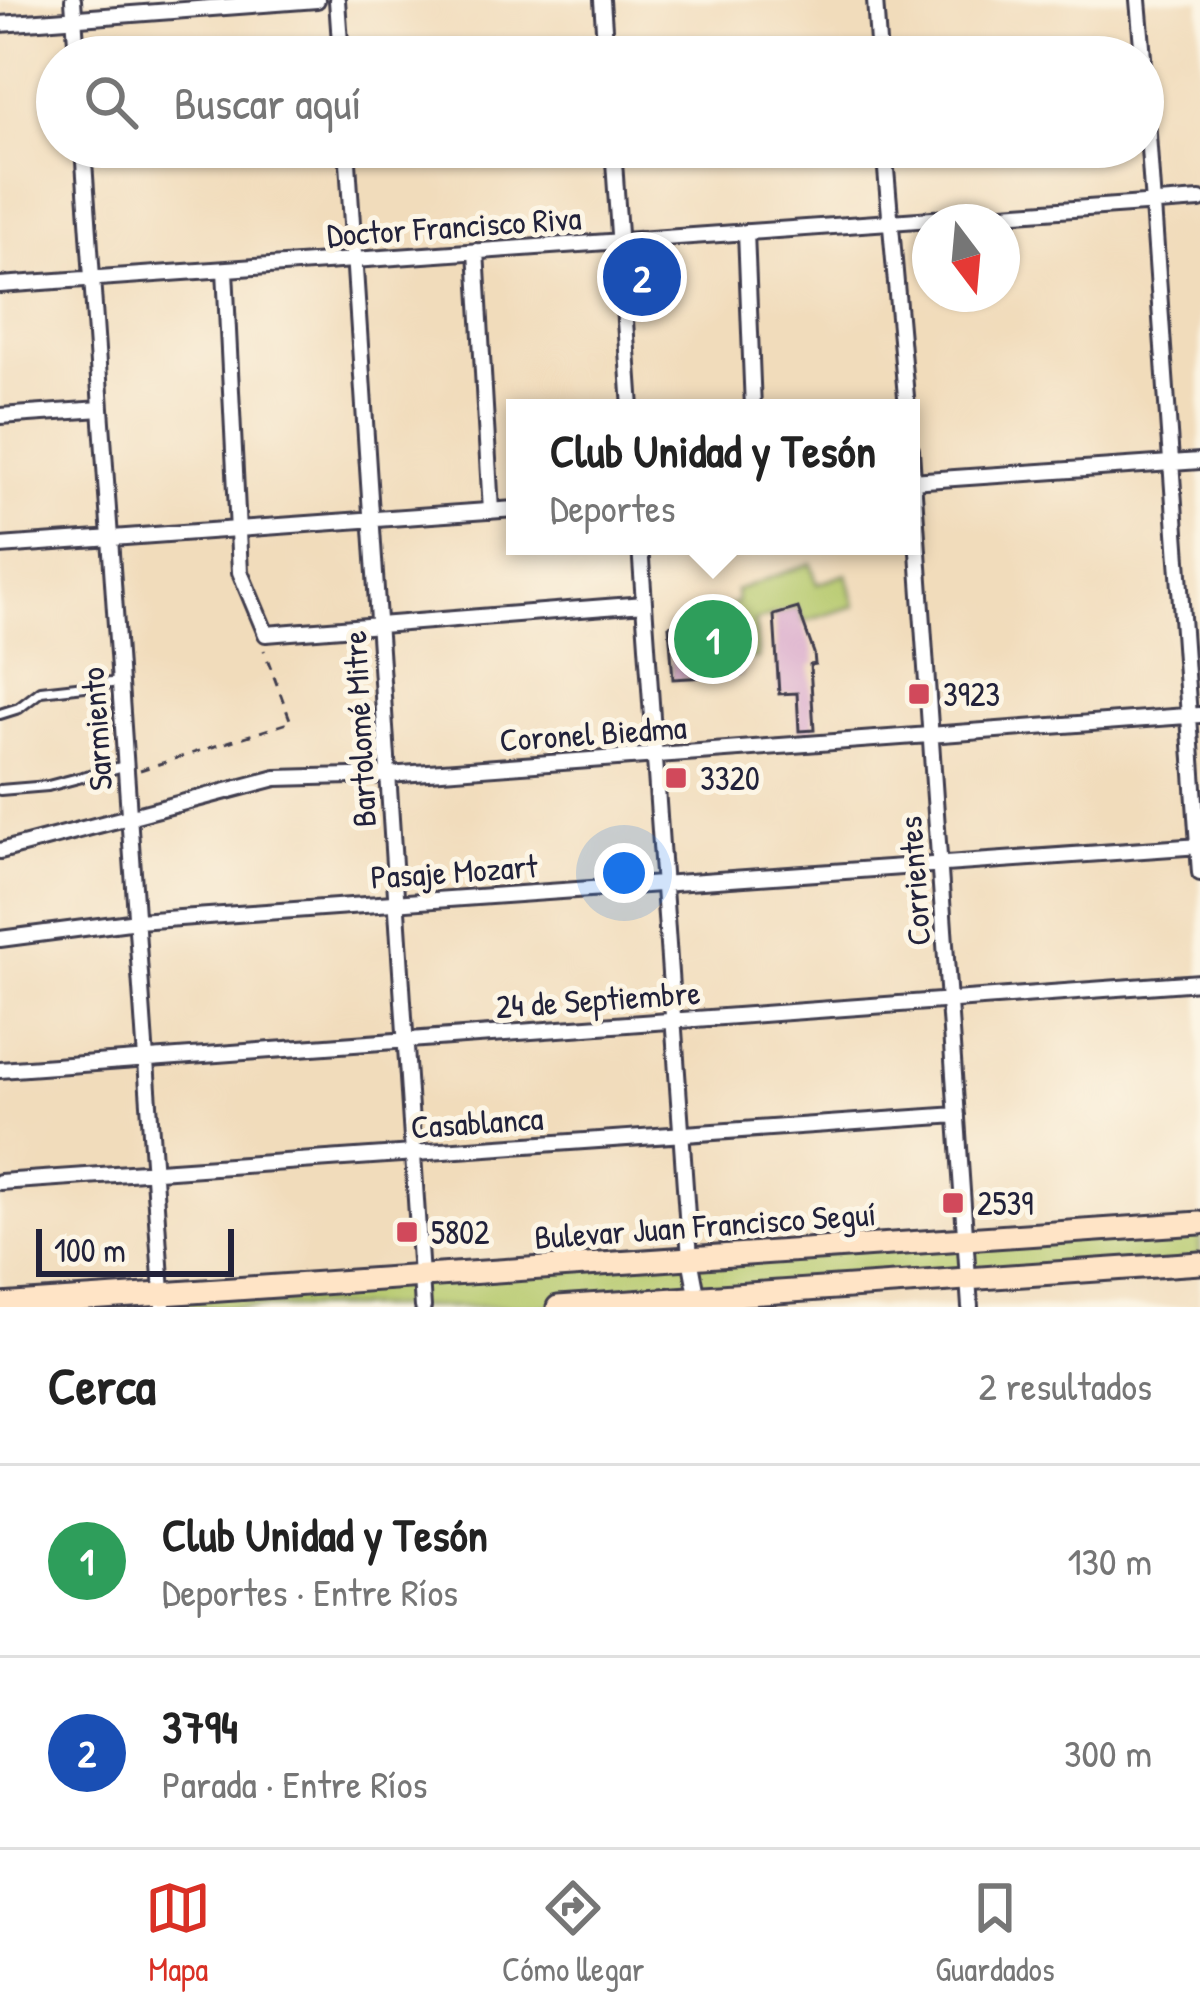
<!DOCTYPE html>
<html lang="es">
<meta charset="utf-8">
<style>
:root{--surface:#fff;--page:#f6f6f6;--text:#222;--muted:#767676;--line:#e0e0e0;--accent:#d93025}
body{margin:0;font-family:"Patrick Hand",sans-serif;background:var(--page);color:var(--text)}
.compass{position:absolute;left:912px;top:204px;width:108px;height:108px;border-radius:50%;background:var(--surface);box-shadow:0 3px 9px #0004;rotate:164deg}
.scale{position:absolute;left:36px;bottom:30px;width:198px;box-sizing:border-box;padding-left:12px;border:6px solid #22223b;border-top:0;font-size:33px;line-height:42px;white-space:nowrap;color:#22223b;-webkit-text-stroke:9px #fcf5e5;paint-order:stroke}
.you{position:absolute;left:624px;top:873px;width:42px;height:42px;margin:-30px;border:9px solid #fff;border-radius:50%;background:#1a73e8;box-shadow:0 0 0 18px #1a73e833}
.badge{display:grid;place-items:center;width:78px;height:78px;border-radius:50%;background:var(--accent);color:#fff;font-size:39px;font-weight:700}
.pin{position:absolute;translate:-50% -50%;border:6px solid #fff;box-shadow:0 3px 12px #0006}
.popup{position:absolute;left:506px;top:399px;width:414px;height:156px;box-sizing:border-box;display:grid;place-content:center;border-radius:0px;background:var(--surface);filter:drop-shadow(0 3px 9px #0005);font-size:39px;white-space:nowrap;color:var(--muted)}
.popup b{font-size:45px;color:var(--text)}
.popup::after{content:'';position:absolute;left:50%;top:100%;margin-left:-24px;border:24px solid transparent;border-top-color:var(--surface)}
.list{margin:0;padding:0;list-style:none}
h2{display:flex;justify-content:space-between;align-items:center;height:156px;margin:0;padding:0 48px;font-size:51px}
h2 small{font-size:39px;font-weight:400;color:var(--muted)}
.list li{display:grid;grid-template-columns:78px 1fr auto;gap:36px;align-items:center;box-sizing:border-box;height:192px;padding:0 48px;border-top:3px solid var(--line)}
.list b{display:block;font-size:45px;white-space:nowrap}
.list p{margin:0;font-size:39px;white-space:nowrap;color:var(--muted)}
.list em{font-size:39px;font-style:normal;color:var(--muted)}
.icon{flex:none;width:66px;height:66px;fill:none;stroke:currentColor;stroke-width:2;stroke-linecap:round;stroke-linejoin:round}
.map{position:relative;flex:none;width:1200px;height:1307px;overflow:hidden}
.search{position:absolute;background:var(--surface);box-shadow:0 3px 9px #0004;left:36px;right:36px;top:36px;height:132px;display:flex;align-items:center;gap:30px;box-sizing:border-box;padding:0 42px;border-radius:66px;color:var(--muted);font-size:45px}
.sheet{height:540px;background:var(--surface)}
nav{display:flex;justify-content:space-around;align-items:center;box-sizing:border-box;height:168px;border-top:3px solid var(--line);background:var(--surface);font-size:33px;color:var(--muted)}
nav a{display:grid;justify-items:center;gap:6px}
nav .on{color:var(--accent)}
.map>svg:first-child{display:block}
</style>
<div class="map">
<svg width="1200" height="1307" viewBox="0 0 1200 1307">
<rect width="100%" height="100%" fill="#fcf5e5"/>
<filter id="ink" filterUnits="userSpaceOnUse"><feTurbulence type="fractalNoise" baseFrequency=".00833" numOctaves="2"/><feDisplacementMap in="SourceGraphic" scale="24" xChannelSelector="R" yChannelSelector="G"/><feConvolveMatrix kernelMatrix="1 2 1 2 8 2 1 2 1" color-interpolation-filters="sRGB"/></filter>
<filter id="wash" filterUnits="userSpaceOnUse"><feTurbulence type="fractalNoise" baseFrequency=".004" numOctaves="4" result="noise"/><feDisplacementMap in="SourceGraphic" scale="48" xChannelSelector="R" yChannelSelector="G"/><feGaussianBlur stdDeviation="2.7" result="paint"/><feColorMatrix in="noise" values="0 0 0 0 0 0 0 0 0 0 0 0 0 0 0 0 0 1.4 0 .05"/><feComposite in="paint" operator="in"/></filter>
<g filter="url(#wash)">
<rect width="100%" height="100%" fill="#f1dcbb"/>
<!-- green -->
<path fill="#b6c96d" stroke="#6c7654" stroke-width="3" d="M811,563L817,584L847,574L855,606L803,622L798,608L755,621L758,658L740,659L741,675L673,679L669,626L737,603L736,590Z
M1200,1223V1263L558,1307H0Z"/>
<g id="blocks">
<!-- building -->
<path fill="#dcafce" d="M798,608L814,653L815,664L810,665L814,730L799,731L797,693L779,694L774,615Z
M688,620L691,663L740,659L741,675L673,679L669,626Z"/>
</g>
</g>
<g filter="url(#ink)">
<use href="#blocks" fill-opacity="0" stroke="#413e4e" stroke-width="3"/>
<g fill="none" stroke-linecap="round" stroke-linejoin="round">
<defs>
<path id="service" d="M0,714L19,708L41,691L120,682
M0,790L48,786L124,766"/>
<path id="minor" d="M73,0L77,57
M337,0L341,57
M602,0L606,57
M875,0L879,57
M1138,0L1143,57
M0,24L317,0
M1143,63L1200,873
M83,147L163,1307
M347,147L423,1307
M613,147L631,408
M884,147L907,408
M746,232L753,408
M476,251L491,511
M225,270L240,572L266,634L644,604
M0,285L1200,200
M0,416L101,409
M911,450L970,1307
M911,481L1200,461
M0,546L515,509
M640,546L690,1258L698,1300
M0,851L276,778L388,775L1200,715
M0,939L137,921L1200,846
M0,1070L1200,982
M0,1182L957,1115"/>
<path id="secondary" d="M0,1305L1200,1223
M558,1307L1200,1263"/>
</defs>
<!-- service casing -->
<use href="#service" stroke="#413e4e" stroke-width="14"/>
<!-- minor casing -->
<use href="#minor" stroke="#413e4e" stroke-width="20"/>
<!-- secondary casing -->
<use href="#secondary" stroke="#413e4e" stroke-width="27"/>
<!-- path -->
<path stroke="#413e4e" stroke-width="3" stroke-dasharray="9 9" stroke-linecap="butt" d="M140,770L291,722L264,650"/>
<!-- service -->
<use href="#service" stroke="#fff" stroke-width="8"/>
<!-- minor -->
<use href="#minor" stroke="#fff" stroke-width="14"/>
<!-- secondary -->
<use href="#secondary" stroke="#ffe4c6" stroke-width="21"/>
</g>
</g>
<!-- markers -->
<g fill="#d1495b" stroke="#fcf5e5" stroke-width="4.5">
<rect x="907" y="682" width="24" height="24" rx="6"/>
<rect x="664" y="766" width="24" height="24" rx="6"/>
<rect x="941" y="1191" width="24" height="24" rx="6"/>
<rect x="395" y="1220" width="24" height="24" rx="6"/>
</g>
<g text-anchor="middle" stroke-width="10" stroke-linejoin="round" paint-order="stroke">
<!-- street labels -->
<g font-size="33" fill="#22223b" stroke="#fcf5e5">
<text transform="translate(454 226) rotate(-4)" y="12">Doctor Francisco Riva</text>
<text transform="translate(96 729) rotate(-94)" y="12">Sarmiento</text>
<text transform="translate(359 729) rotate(-93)" y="12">Bartolomé Mitre</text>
<text transform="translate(593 733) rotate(-4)" y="12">Coronel Biedma</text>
<text transform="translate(454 871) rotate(-4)" y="12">Pasaje Mozart</text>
<text transform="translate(914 881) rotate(-94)" y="12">Corrientes</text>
<text transform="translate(598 999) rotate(-4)" y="12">24 de Septiembre</text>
<text transform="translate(477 1122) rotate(-4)" y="12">Casablanca</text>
<text transform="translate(705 1225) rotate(-4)" y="12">Bulevar Juan Francisco Seguí</text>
</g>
<!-- poi labels -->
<g font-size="33" fill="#22223b" stroke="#fcf5e5" text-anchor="start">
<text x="943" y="706">3923</text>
<text x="700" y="790">3320</text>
<text x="977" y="1215">2539</text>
<text x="431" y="1244">5802</text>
</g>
</g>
</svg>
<svg class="compass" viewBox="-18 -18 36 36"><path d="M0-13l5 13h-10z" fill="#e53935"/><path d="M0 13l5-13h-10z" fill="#767676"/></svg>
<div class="scale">100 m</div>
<div class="you"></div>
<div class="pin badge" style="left:713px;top:639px;background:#2e9e5b">1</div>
<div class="popup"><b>Club Unidad y Tesón</b>Deportes</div>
<div class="pin badge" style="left:642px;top:277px;background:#1a4fb4">2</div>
<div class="search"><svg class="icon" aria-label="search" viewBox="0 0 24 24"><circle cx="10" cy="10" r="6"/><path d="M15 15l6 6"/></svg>Buscar aquí</div>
</div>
<section class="sheet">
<h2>Cerca<small>2 resultados</small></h2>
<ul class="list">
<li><span class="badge" style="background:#2e9e5b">1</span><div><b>Club Unidad y Tesón</b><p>Deportes · Entre Ríos</p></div><em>130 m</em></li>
<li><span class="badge" style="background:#1a4fb4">2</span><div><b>3794</b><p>Parada · Entre Ríos</p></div><em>300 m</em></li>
</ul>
</section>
<nav>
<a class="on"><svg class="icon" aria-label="map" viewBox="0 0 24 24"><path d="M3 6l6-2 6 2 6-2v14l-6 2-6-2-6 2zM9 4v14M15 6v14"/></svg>Mapa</a>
<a><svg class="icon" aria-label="directions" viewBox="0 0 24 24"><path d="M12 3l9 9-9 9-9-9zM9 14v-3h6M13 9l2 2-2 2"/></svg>Cómo llegar</a>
<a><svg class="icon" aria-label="saved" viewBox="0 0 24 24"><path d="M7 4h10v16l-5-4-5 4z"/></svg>Guardados</a>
</nav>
